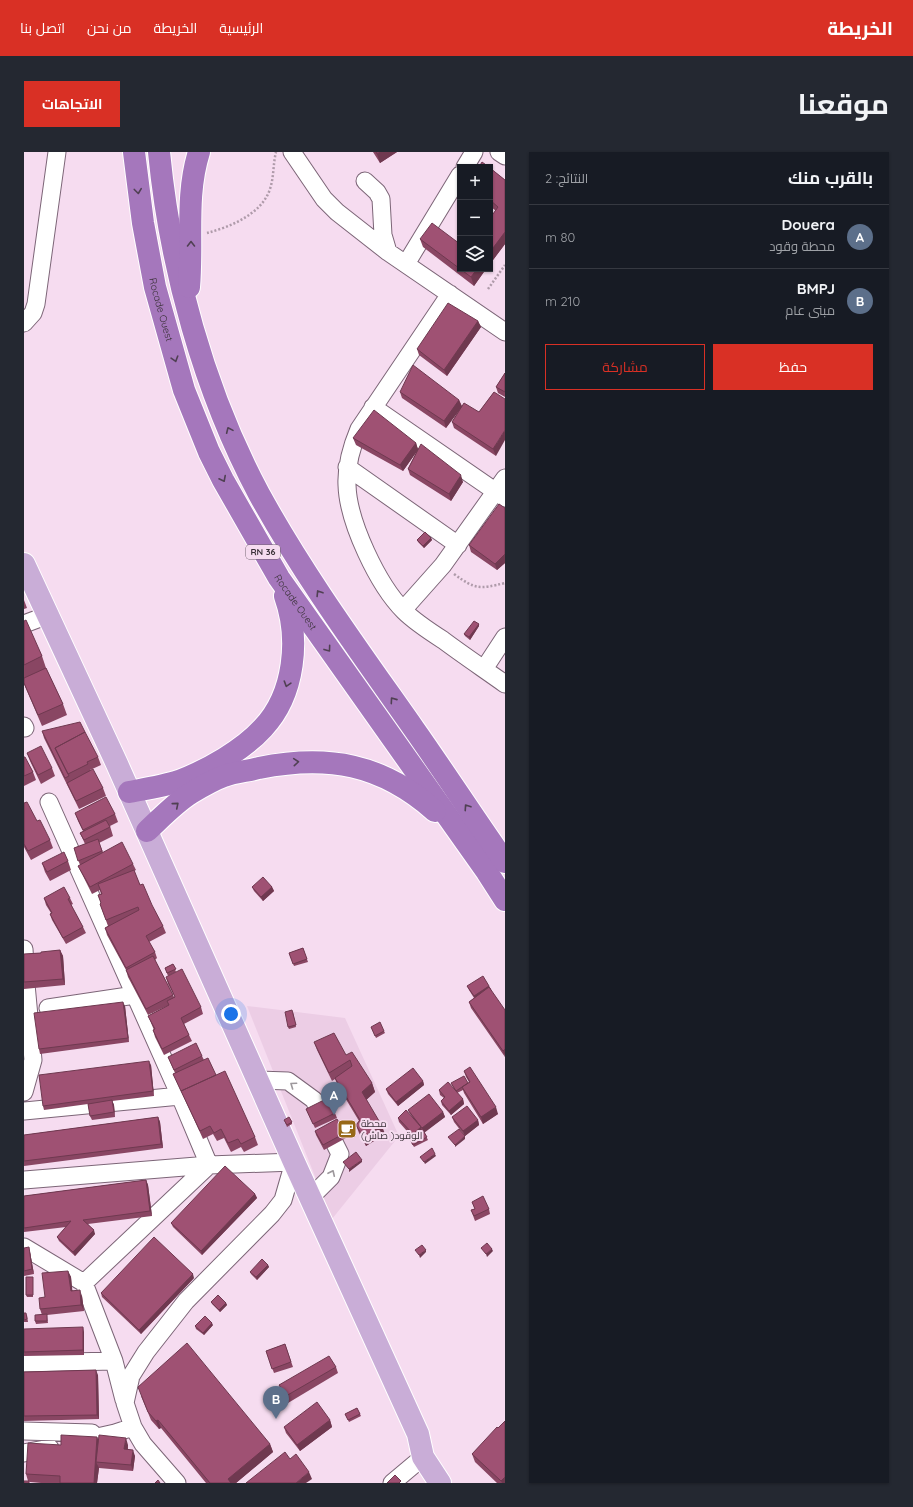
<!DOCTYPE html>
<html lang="ar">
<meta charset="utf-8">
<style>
:root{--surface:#171b24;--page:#242831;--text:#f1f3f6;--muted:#9ea1a6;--line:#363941;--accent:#d93025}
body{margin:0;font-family:Quicksand,Cairo,sans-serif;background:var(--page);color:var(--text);direction:rtl}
.controls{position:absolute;right:12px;top:12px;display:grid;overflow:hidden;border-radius:0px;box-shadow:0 1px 3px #0004}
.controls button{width:36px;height:36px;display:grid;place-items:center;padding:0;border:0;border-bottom:1px solid var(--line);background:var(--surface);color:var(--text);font:20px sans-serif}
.you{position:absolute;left:207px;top:862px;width:14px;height:14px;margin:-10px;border:3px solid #fff;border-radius:50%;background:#1a73e8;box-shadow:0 0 0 6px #1a73e833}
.badge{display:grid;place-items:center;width:26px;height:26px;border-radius:50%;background:var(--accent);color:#fff;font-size:13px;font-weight:700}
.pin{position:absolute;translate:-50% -33px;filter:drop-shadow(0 1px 2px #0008)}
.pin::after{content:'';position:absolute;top:21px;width:14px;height:12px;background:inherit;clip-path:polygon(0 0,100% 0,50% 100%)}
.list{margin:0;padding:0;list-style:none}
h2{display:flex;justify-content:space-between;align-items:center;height:52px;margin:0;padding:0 16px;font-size:17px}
h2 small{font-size:13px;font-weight:400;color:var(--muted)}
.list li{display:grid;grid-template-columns:26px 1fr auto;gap:12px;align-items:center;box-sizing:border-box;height:64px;padding:0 16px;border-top:1px solid var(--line)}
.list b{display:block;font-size:15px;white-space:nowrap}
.list p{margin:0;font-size:13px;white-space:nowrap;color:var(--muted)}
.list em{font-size:13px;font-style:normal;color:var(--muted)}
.actions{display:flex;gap:8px;padding:12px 16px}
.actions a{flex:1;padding:9px 0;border:1px solid var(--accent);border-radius:0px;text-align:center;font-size:14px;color:var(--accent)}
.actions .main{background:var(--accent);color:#fff}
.icon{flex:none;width:22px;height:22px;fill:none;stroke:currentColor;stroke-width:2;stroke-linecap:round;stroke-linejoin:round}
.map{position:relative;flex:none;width:481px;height:1331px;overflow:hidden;direction:ltr;border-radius:0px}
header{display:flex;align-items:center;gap:24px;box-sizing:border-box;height:56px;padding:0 20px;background:var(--accent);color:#fff}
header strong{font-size:19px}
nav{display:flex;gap:22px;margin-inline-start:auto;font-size:14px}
.intro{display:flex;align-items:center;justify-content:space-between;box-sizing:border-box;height:96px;padding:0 24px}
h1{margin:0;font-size:28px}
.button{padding:10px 18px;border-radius:0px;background:var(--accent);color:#fff;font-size:14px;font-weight:700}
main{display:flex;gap:24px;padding:0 24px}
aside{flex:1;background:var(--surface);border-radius:0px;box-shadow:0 1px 3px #0004}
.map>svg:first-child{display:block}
</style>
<header>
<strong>الخريطة</strong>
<nav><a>الرئيسية</a><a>الخريطة</a><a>من نحن</a><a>اتصل بنا</a></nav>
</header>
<div class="intro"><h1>موقعنا</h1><a class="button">الاتجاهات</a></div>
<main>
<aside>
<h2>بالقرب منك<small>النتائج: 2</small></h2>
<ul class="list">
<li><span class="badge" style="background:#5c6f8a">A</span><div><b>Douera</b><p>محطة وقود</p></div><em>80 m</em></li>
<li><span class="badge" style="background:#5c6f8a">B</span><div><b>BMPJ</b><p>مبنى عام</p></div><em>210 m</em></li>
</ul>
<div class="actions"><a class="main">حفظ</a><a>مشاركة</a></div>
</aside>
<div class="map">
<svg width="481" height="1331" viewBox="0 0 481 1331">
<rect width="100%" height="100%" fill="#f6dcf0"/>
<!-- built -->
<path fill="#eccde5" d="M223,854L321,866L375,984L308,1067Z"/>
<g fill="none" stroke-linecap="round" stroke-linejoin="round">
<defs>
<path id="minor" d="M268,0L300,47L313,60L364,100L481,180
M475,0L481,4
M441,15L450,0
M341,29L353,40L357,47L359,83L364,100
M382,112L436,23
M426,142L335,277C327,296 322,313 323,333C324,370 354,433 380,459C391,470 405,479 419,488C439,503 460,517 481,532
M0,171L9,161L12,152L33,0
M349,255L481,346
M323,315L434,393
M379,458L419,413L481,326
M0,472L24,463
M460,517L481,485
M0,574L1,576
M25,650L156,944L185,1013L60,1131
M0,797L2,832L9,908L0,940
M24,856L111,843
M234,928L264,929L290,948L294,957
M0,959L156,944
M0,1028L185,1013L270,1010L259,1048L248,1062L162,1149L122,1200L107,1224L101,1251L109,1275L119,1292L153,1331
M287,1045L307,1025L316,1002L311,992
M0,1095L60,1131L90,1209L100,1248
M0,1211L90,1209
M0,1279L68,1281
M51,1290L91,1281L109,1275
M0,1301L26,1296
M368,1331L399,1305"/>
<path id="major" d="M0,412L93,612L270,1010L394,1282L399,1305L416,1331"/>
<g id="highway">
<path id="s1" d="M110,0L119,71L131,135L160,238L185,300L199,328L255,426L463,720L481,748"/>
<path d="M135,0C146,115 180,239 235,342C280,424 336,500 390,577C421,621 450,666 481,710"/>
<path d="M165,135C169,90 161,44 175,0"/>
<path d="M105,640C121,637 140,634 155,629C184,618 219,598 239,576C271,542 276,486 261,444"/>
<path d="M123,679C137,666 151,651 167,641C177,635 189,628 200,624C210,620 224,619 235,616C304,602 358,612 411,659"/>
</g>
</defs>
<!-- minor casing -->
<use href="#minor" stroke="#7c6577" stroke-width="19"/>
<!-- major casing -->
<use href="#major" stroke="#fff" stroke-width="24"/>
<!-- highway casing -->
<use href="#highway" stroke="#fff" stroke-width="24"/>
<!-- path -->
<path stroke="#af9baa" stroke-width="2.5" stroke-dasharray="2 2" stroke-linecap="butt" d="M183,81C206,75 238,62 246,37C250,25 249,12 252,0
M464,137L481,113
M430,422C452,438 455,437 481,431"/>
<!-- minor -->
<use href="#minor" stroke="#fff" stroke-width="17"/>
<!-- major -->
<use href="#major" stroke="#c9add7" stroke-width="22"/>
<!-- highway -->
<use href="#highway" stroke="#a577bc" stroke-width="22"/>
</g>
<!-- wall -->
<path fill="#894663" d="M349,0H373L356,11Z
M466,16L481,28V92L466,112V66L472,59L466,54Z
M396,87L462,117L450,134L399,95Z
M454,169L457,175L423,224L395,203L393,197Z
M481,221V245L474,241L472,235Z
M376,240L435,248L438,254L455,260L470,240L472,304L430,276L428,270L437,255L422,276L378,246Z
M329,286L392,291L394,297L439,330L427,349L386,323L384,317L393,299L379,319L332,293Z
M481,356V411L473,418L447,400L445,393Z
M407,386L408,388L400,396L394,390L393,388Z
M0,448L3,456L0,457Z
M0,469L18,504L22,516L39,552L43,563L18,574L0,532Z
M455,472V474L446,488L441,484L440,482Z
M18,579L74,605L77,613L66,618L79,636L82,644L55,657L20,586Z
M3,601L28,616L31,624L17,632L6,609Z
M0,605L9,620L12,628L0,634Z
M0,651L26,688L29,696L7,708L0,695Z
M51,661L91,662L94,670L86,674L89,684L75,691L79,700L109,712L112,718L110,719L116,733L139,774L142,781L125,790L131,800L133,806L131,808L150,845H151L144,832L142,825L177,855L179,862L160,872L165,883L168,889L140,903L131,885L129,878H130L124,864L145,853L124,863L104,825L102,818L83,783L81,776L84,774L76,752L77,751L74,743L77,742L76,738L68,742L54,714L56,713L50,696L61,692L56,681L59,679L54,669Z
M44,709L47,718L26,729L21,720L18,711Z
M228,735H248L250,739L239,749L230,739Z
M20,746H46L49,752L47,753L59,775L62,781L42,792L28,768L26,762L27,761L22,753Z
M279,796L284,810L270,814L265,801Z
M36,798L39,804L41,833L0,837V802L17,801Z
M149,812L152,820L144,824L141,816Z
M443,834H465L467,837L481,905L447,856L445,850L450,846L445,838Z
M101,854L105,890L16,902L15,897Z
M269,860L272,875L265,877L264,875Z
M347,875L360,879L361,881L352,886Z
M290,890L322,903L348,931L351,940L342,948L361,982L342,994L335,981L332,973L335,969L314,934L311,927L308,929L293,898Z
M178,904L180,908L192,923L231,985L234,993L220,1000L217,995L207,1000L200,986L193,989L189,982L179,987L151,926L149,922L151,921L144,905Z
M127,913L130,944L88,949L90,953L91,965L68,968L66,964L64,952L20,958L19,954Z
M440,919L474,962L459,972L440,941L439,938L433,941L439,947L440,952L427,963L418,953L417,949L420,946L416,943L415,938L432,940L427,931H444L445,930L442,925Z
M399,929L400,933L374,954L364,942L362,937Z
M282,957L311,961L313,966L291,976Z
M384,958L419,960L421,965L400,980L404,988L390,995L386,988L389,986L375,970L374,966L390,967L386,962Z
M134,965L136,970L139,996L0,1014V983Z
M428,965L454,968L455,973L441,984L430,970Z
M260,968L268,970V972L263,975Z
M291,979L321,981L322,986L300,998L292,983Z
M122,1028L124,1033L128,1064L64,1072L71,1082L51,1104L35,1089L33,1085L42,1075L0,1080V1044Z
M231,1042L233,1046L178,1103L149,1075L147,1071Z
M448,1050L465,1057L466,1062L451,1069L447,1058L451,1057Z
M0,1096L6,1100L10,1122L0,1124Z
M244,1113L245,1115L233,1128L227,1122L226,1120Z
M44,1119L47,1125L48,1138L58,1144L60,1159L23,1163L24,1171L12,1172L11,1169L18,1163L16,1157L21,1145Z
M170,1126L117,1182L78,1145L77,1141Z
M9,1127V1145H3L2,1143Z
M187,1150L202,1151L203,1153L196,1160L188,1152Z
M0,1161L3,1163L4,1170H0Z
M189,1173L180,1183L172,1177L171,1174Z
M0,1177L60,1180V1203L0,1204Z
M261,1192L269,1215L250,1221L242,1199Z
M312,1215L314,1221L264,1251L258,1240L255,1233Z
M0,1220L74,1223L75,1267L0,1269Z
M117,1244L246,1292L249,1300L212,1331H182L137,1276L135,1277L127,1268Z
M333,1256L337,1264L325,1270L321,1262Z
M306,1268L308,1275L276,1299L262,1281L260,1275Z
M474,1276L481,1331H473L451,1310L448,1302Z
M73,1285L75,1289L104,1293V1297L111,1304L109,1319L75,1316L73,1331H17L6,1330L4,1329L2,1322L37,1293Z"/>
<!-- shaded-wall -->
<path fill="#6f3950" d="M357,0H373L356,11L353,2Z
M481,80V92L466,112V100Z
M453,117H462L450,134L447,125Z
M454,169L457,175L423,224L420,218Z
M435,248L438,255L422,276L420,269Z
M481,278V288L472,304L469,297Z
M392,291L394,298L379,319L376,313Z
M437,323L439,330L427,349L425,342Z
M407,386L408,388L400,396L399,394Z
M481,402V411L473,418L471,412Z
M455,472V474L446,488L445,485Z
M248,735L250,739L239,749L237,745Z
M36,798L39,804L41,833L39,827Z
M465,834L467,838L451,848L450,844Z
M99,850L101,854L105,890L104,886Z
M481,897V905L479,899Z
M125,909L127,913L130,944L129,939Z
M399,929L400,933L374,954L372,950Z
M348,931L351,940L341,949L338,940Z
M439,947L440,952L427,963L425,959Z
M88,948L90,953L91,965L90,960Z
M472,955L474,962L459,972L457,965Z
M419,960L421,965L400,981L398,976Z
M134,965L136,970L139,996L137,992Z
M454,968L455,973L441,984L439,979Z
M358,974L361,982L342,994L339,985Z
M397,975L398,980L390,987L389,982Z
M441,984V987L431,995V993Z
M411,1002L412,1004L401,1012L400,1010Z
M338,1008V1010L325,1020V1017Z
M122,1028L124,1033L128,1064L126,1059Z
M231,1042L233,1046L178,1103L177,1099Z
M70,1078L71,1082L51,1104L49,1100Z
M5,1095L6,1100L10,1122L8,1117Z
M468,1097L469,1099L463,1105L462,1102Z
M402,1098V1100L396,1106L395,1103Z
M244,1113L245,1115L233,1128L232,1125Z
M44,1119L47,1125L49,1145L47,1139Z
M169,1122L170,1126L117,1182L115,1178Z
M56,1138L58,1144L60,1159L57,1153Z
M202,1151L203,1153L196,1160L195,1158Z
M188,1171L189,1173L180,1183L179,1181Z
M59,1175L60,1180V1203L59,1198Z
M72,1218L74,1223L75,1267L73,1263Z
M134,1268L137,1276L135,1277L132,1269Z
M306,1268L308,1275L276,1299L273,1293Z
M73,1285L76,1293L72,1310L75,1316L73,1331H70Z
M102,1286L104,1293L103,1303L100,1297Z
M246,1292L249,1300L212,1331H205L204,1327Z
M109,1298L111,1304L109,1319L107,1313Z
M285,1320L288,1327L282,1331H272Z
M481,1325V1331H478L477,1329Z"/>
<!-- building -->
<path fill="#9f5173" stroke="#6f3950" d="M352,0H357L353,2Z
M458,10L465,15H455Z
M466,16L481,28V80L466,100V66L474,55L466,48Z
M408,71L436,92V117H453L447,125L396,87Z
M424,151L454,169L420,218L393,197Z
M389,213L435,248L420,269L376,240Z
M481,221V240L472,235Z
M470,240L481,247V278L469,297L428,270L440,251L455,260Z
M350,258L392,291L376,313L329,286Z
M397,292L437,323L425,342L384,317Z
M475,352L481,356V402L471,412L445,393Z
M401,380L407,386L399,394L393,388Z
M2,468L18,504L0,513V469Z
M450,469L455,472L445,485L440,482Z
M22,516L39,552L14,563L0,531V526Z
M56,570L61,580L31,596L45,624L41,626L18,579Z
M61,580L74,605L63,610L64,612L44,622L31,596Z
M17,594L28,616L14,623L3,601Z
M0,605H1L9,620L0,624Z
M69,617L79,636L52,649L43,631Z
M82,645L91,662L59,678L51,661Z
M3,650L13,669L16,668L26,688L4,699L0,692V651Z
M82,668L86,675L60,688L56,681Z
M74,687L78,699L54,709L50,696Z
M98,690L109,712L66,735L54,714Z
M40,700L44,709L23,720L18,711Z
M110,718L116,733L119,732L128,753L139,774L122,784L131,800L102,816L81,776L115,758L114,755L82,768L76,752L77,751L74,743L78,742L74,732Z
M239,725L248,735L237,745L228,735Z
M40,735L46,746L44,747L59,775L39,786L26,762L28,761L20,746Z
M279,796L283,807L269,812L265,801Z
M36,798L39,827L0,830V802L17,801V800Z
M129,804L149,843L122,857L102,818Z
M149,812L152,817L143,821L141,816Z
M158,817L177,855L157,866L165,883L138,897L129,878L131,877L124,864L145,853L143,849L151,845L142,825Z
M459,824L465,834L450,844L443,834Z
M465,835L481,858V897L479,899L445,850Z
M99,850L104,886L15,897L10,861Z
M268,858L272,873L264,875L261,860Z
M356,870L360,879L351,884L347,875Z
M310,881L322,903L328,900L348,931L338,940L358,974L339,985L332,973L336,968L311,926L328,914L326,908L305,921L290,890Z
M172,891L178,904L150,918L144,905Z
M184,906L192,923L157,939L149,922Z
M125,909L129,939L19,954L15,923Z
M446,915L472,955L457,965L438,935L446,930L440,919Z
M389,916L399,929L372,950L362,937Z
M201,919L231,985L217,992L214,987L204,991L197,977L190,981L186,974L176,979L157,939Z
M440,924L444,931L432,939L427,931Z
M424,930L439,947L425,959L417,949L421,945L415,938Z
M405,942L419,960L398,976L384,958Z
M304,946L311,961L289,972L282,957Z
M88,948L90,960L66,964L64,952Z
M443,954L454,968L439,979L428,965Z
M382,958L397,975L389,982L374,966Z
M134,965L137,992L0,1009V983Z
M265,965L268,970L263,973L260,968Z
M313,967L321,981L299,993L291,979Z
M435,977L441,984L431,993L424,985Z
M400,980L403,985L389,993L386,988Z
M408,996L411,1002L400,1010L396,1005Z
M332,1000L338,1008L325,1017L319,1010Z
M201,1014L231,1042L177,1099L147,1071Z
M122,1028L126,1059L59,1068L70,1078L49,1100L33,1085L47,1069L0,1076V1044Z
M459,1044L465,1057L450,1064L447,1058L451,1057L448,1050Z
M130,1085L169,1122L115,1178L77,1141Z
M463,1091L468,1097L462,1102L457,1096Z
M398,1093L402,1098L395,1103L391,1098Z
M5,1095L8,1117L0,1119V1096Z
M238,1107L244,1113L232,1125L226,1120Z
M44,1119L47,1139L56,1138L57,1153L16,1157L15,1146L21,1145L18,1121Z
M2,1125H9V1143H2Z
M194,1143L202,1151L195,1158L187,1150Z
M0,1161H2L3,1167L0,1168Z
M23,1162V1169H11V1163Z
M181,1164L188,1171L179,1181L171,1174Z
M59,1175V1198L0,1200V1177Z
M163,1191L246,1292L204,1327L207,1331H186L134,1268L132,1269L124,1260L114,1235Z
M261,1192L267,1210L248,1217L242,1199Z
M305,1204L312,1215L262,1244L255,1233Z
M72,1218L73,1263L0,1264V1220Z
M293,1250L306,1268L273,1293L260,1275Z
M333,1256L336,1262L324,1268L321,1262Z
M481,1269V1325L477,1329L448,1302L473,1275L474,1276Z
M37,1283L73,1285L70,1331H36V1324L2,1322L4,1291L37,1293Z
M75,1283L102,1286L100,1297L109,1298L107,1313L72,1310Z
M261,1300L266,1307L272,1302L285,1320L272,1331H222Z
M371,1323L377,1329L375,1331H363Z
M134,1328L136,1331H131Z
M0,1329H5V1331H0Z"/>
<!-- one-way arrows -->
<defs><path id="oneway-chevron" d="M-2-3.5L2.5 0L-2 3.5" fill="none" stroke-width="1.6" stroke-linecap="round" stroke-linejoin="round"/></defs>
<g stroke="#504053">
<use href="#oneway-chevron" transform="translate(114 39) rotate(83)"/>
<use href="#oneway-chevron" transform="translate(167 92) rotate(-90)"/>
<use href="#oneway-chevron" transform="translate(151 207) rotate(73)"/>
<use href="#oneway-chevron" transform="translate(205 278) rotate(-114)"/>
<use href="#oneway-chevron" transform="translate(199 327) rotate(63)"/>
<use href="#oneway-chevron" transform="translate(295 441) rotate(-122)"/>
<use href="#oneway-chevron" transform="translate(304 497) rotate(54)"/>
<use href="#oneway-chevron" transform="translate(263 532) rotate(107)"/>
<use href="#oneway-chevron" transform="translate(369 548) rotate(-125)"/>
<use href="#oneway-chevron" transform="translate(272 610) rotate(-5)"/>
<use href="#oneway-chevron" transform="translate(152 653) rotate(-40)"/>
<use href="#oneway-chevron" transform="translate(443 655) rotate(-124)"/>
</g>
<g stroke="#9d989c">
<use href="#oneway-chevron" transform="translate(269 933) rotate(-145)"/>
<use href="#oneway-chevron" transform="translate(308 1021) rotate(-65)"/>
</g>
<!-- icons -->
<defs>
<symbol id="cafe-square" viewBox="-11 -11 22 22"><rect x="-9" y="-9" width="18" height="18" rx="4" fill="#976818" stroke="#f6dcf0"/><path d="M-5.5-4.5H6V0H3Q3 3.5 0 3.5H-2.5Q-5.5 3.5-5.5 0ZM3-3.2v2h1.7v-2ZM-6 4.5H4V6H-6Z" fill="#fff"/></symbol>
</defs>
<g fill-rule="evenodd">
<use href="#cafe-square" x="312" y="966" width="22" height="22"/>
</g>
<g text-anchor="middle" stroke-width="4" stroke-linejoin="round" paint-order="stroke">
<!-- shield labels -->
<rect fill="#f6dcf0" stroke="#736570" stroke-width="1" x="222" y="393" width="34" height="14" rx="3"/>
<g font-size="9" font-weight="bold" fill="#3b3239">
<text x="239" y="403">RN 36</text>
</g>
<!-- street labels -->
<g font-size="10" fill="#3b3239" stroke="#f6dcf0">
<text dy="4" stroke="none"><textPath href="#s1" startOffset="160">Rocade Ouest</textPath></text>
<text dy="4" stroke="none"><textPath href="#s1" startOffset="484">Rocade Ouest</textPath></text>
</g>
<!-- poi labels -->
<g font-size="10" fill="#3b3239" stroke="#f6dcf0" text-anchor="start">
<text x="337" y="975">محطة<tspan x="337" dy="12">الوقود( صاش)</tspan></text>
</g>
</g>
</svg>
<div class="controls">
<button>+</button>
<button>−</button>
<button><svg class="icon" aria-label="layers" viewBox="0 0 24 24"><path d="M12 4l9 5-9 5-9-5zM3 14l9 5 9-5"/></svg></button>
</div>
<div class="you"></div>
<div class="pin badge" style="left:310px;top:963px;background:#5c6f8a">A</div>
<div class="pin badge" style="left:252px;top:1267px;background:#5c6f8a">B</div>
</div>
</main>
